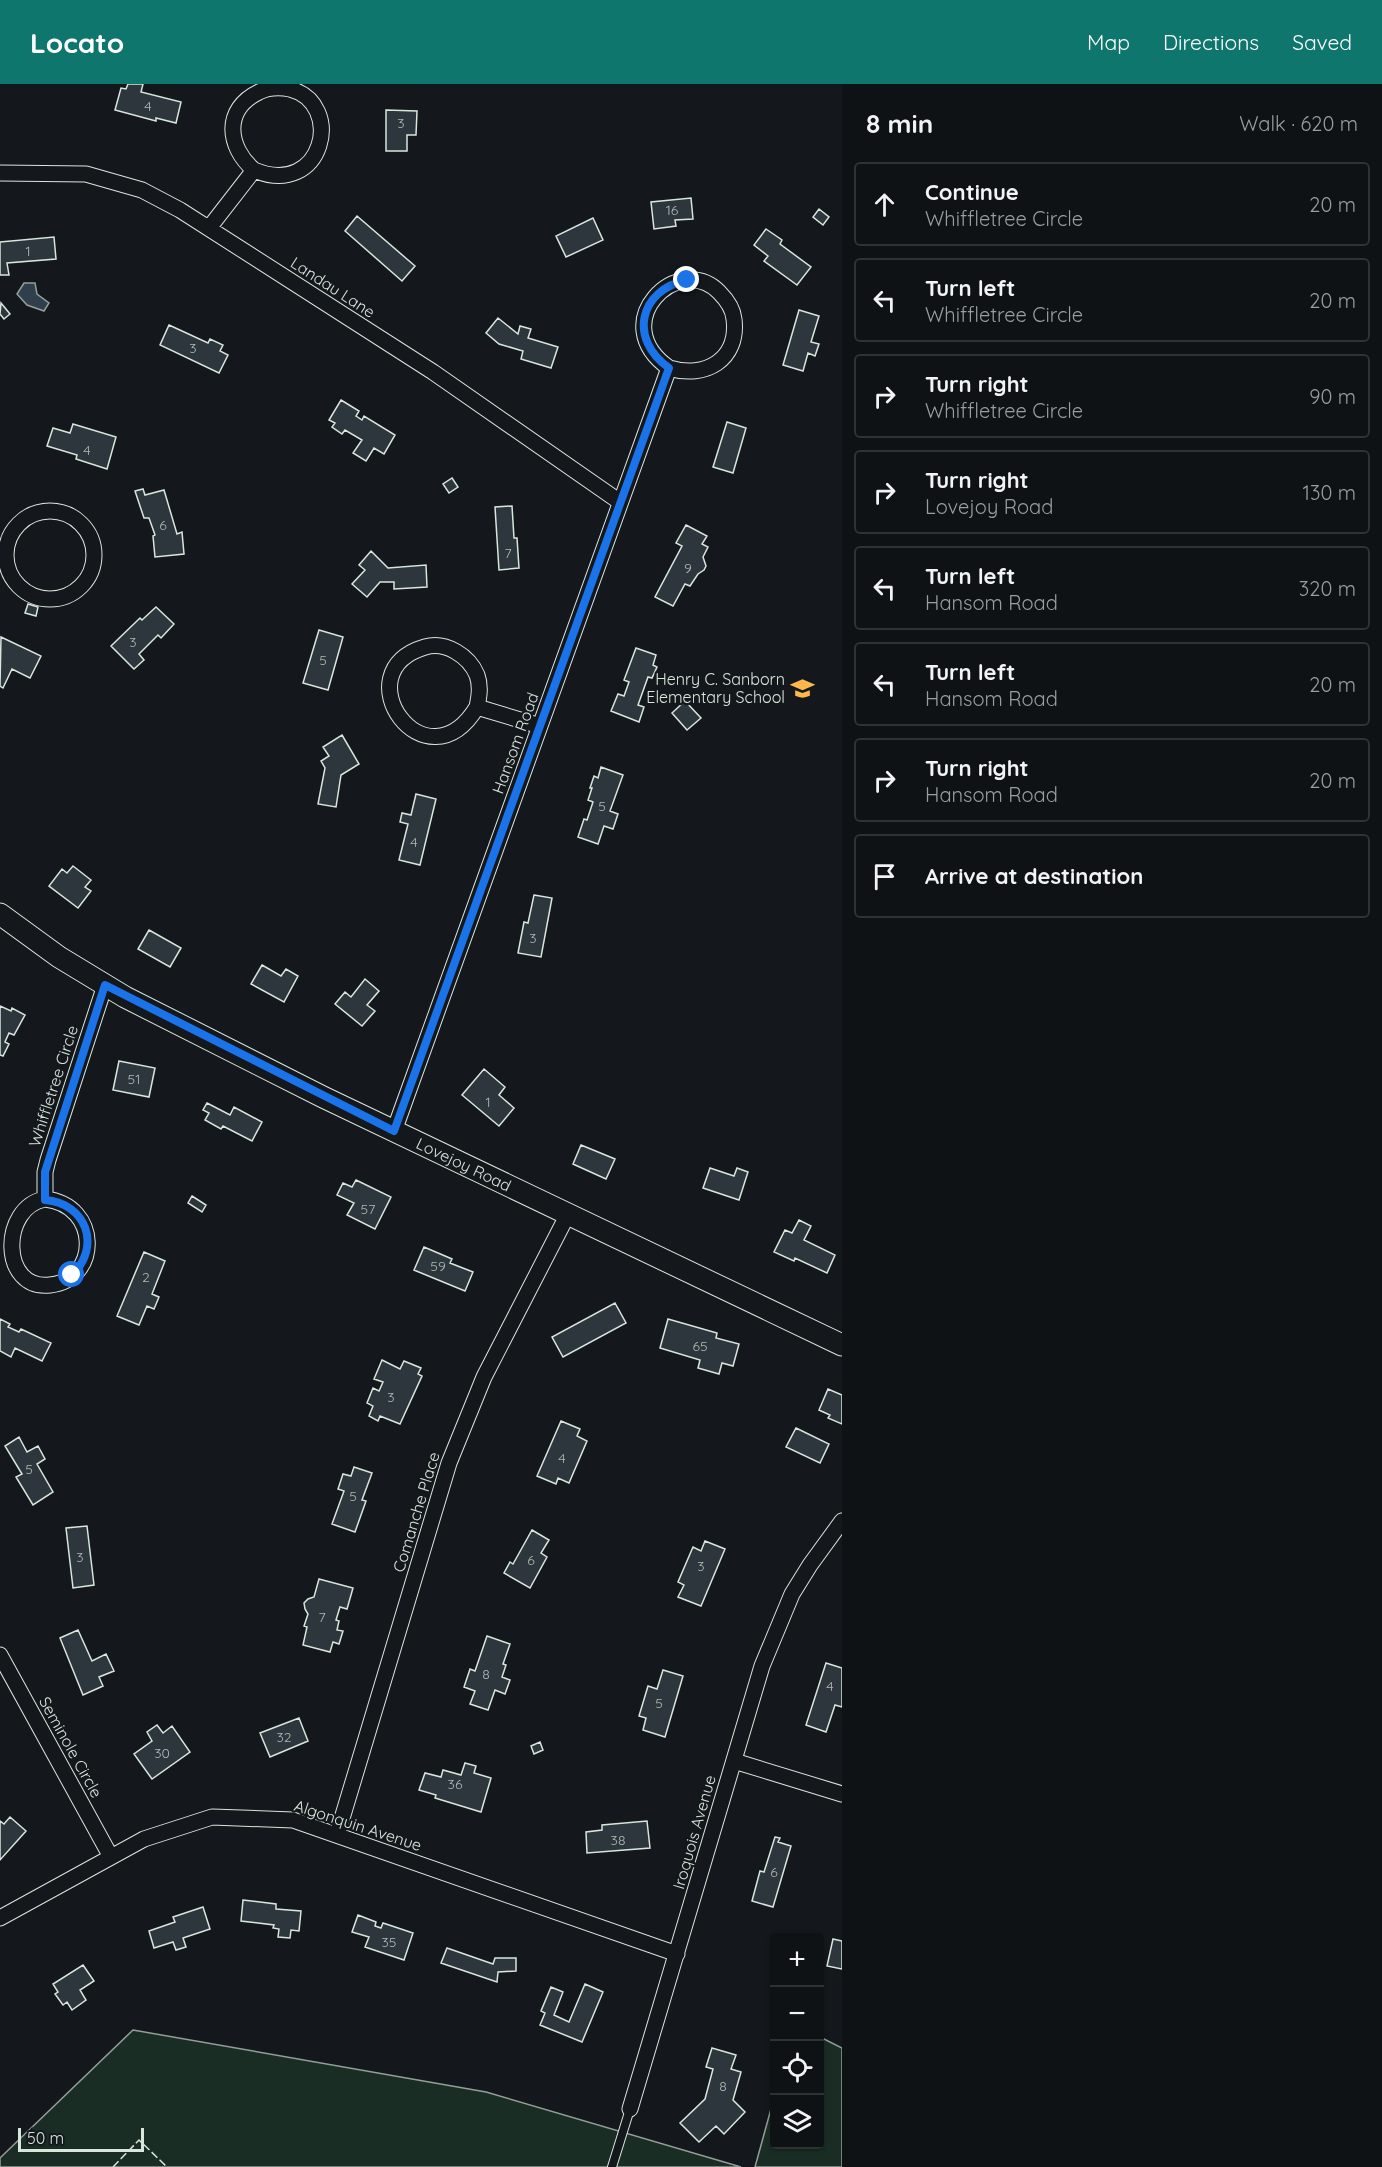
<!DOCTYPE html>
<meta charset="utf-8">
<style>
:root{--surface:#0f1215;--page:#1d2022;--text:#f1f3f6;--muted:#9b9ea0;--line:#2f3234;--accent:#0f766e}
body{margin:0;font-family:Quicksand,sans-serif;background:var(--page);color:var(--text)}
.controls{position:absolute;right:18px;bottom:18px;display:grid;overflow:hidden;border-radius:6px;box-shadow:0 2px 4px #0004}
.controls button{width:54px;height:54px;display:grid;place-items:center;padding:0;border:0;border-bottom:2px solid var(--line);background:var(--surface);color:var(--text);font:30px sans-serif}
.scale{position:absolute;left:18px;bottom:15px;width:126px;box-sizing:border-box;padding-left:6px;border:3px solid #d8e6dc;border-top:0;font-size:16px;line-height:21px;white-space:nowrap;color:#d8e6dc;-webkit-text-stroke:4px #14181c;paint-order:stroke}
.stop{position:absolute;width:18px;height:18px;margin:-14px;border:4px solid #1a73e8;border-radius:50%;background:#fff}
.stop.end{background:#1a73e8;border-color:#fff;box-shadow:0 2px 6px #0008}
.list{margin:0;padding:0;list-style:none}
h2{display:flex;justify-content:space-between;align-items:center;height:78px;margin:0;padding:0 24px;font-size:26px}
h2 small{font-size:20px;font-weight:400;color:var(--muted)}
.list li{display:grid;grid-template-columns:39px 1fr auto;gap:18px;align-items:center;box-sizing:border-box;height:84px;margin:0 12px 12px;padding:0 12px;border:2px solid var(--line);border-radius:6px}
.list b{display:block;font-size:22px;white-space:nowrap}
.list p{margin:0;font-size:20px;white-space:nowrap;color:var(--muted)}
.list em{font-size:20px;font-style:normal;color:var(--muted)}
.icon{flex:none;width:33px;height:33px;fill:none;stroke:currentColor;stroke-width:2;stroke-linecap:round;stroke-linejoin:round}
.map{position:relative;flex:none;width:842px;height:2083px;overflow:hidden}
header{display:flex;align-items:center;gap:36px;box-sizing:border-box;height:84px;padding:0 30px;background:var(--accent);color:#fff}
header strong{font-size:28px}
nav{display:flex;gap:33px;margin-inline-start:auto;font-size:21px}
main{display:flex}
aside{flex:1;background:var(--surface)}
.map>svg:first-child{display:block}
</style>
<header>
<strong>Locato</strong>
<nav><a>Map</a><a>Directions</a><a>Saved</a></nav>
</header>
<main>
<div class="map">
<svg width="842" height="2083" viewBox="0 0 842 2083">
<rect width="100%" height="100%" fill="#14181c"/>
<!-- green -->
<path fill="#1a2d24" stroke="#939e99" stroke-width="1.5" d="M133,1946L486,2008L741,2083H0V2074Z
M820,1953L842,1964V2083H755L774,2014V2060H820Z"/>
<!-- water -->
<path fill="#2f3f4d" stroke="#939e99" stroke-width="1.5" d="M24,199H35L37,210L49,219L44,227L27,221L17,210Z"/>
<!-- building -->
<path fill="#2c363c" stroke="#d8e6dc" stroke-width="1.5" d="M128,0H143L141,8L181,18L176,39L156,34V37L115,26L121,4L126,5Z
M386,26L417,27L416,51H407V67H386Z
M691,114L693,135L675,136L676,142L654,145L651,118Z
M819,125L829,133L823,141L813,133Z
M357,132L415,182L402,197L345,147Z
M593,134L603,156L566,173L556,152Z
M766,145L782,156L780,160L811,183L797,201L764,177L768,172L754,161Z
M54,153L56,175L7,179L9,191H0V158Z
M1,219L10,230L4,235L0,230Z
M799,226L819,232L811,258L819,260L815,272L808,269L803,287L783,281Z
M498,234L518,250L520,242L531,245L528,254L558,263L551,284L521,275L523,267L499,260L486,249Z
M169,241L208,259L210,255L223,261L220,267L228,271L219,289L160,261Z
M341,316L359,327L356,332L362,336L364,332L395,351L384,370L374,364L366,377L353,369L362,356L345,346L342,350L332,343L335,339L329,336Z
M727,338L746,344L733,389L713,383Z
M73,340L116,353L107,385L76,375L77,371L47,362L53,344L70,349Z
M452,394L458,403L449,409L443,400Z
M143,405L145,411L164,406L177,450L182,448L184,470L155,473L153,452L155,451L149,434H144L135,407Z
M512,422L514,454H517L519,484L499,486L495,423Z
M686,441L707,452L702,460L708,463L703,473L706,482L704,486L698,490L690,502L685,500L673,522L655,513L682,462L676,459Z
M371,467L388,484L426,481L427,503L394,505V498H380L367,513L352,500L365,486L359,481Z
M28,520L38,523L36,532L25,529Z
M156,523L174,540L161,554L158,551L139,570L144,576L134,585L111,562L140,534L142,536Z
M319,546L343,553L328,606L303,599Z
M1,553L41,572L30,594L12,585L3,604L0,602Z
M636,564L656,571L653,581L657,583L652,594L648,593L638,621L644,623L639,638L611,627L618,610L624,612L629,598L624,596Z
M685,617L701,634L687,646L672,629Z
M342,651L359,680L341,691L336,723L318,720L325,684L321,677L329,672L323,663Z
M601,683L623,691L610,727L618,730L613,745L604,742L598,760L578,753L584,735L587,736L593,718L588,716L592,704H590L594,692L598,694Z
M416,710L436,715L420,781L399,776L408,740L400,738L402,729L411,731Z
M73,782L91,796L85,803L91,807L78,824L49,802L62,785L67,789Z
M534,811L552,814L541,873L518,869L524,838L528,839Z
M149,846L181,864L170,883L138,865Z
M262,881L281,892L286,885L298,892L284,918L251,900Z
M365,895L379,907L367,921L375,927L362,942L335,920L345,908L351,913Z
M0,922L11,927L12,924L25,931L14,951L9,949L5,958L9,960L3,972L0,971Z
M119,977L155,984L149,1013L113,1006Z
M484,985L505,1003L499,1011L514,1024L499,1042L462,1011Z
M207,1019L230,1031L234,1023L262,1038L252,1057L223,1042L221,1045L205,1036L209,1029L203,1026Z
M581,1061L615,1075L606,1095L573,1080Z
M710,1084L734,1092L737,1084L748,1088L739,1116L703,1104Z
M356,1096L391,1113L375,1145L347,1131L354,1119L337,1111L343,1099L352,1103Z
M192,1112L206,1121L202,1128L188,1119Z
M799,1136L811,1142L804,1156L835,1171L827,1189L795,1174L794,1177L774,1168L785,1146L792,1149Z
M424,1163L452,1175L450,1179L473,1188L465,1207L414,1186Z
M144,1168L165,1177L152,1210L159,1213L154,1225L147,1222L139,1241L117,1232Z
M615,1219L626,1239L563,1273L552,1253Z
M0,1235L10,1240L8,1243L19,1248L21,1245L51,1259L42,1277L15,1264L11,1273L0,1267Z
M668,1235L717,1249L716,1254L739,1260L733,1282L722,1279L719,1290L698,1284L700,1276L660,1264Z
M382,1276L400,1285L404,1277L421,1284L418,1290L422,1292L400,1340L380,1332L378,1337L369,1332L373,1322L367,1319L373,1304L379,1307L383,1298L374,1295Z
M828,1305L842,1311V1340L828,1334L830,1331L819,1326Z
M561,1337L580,1345L577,1352L587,1357L569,1399L558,1394L556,1400L537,1392Z
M796,1344L829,1360L820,1379L786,1363Z
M19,1353L27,1368L38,1362L45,1375L37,1380L53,1408L33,1421L16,1393L22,1390L5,1362Z
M354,1383L372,1389L362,1416L366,1417L355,1448L332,1440L344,1407L338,1405L343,1390L351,1392Z
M87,1442L94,1501L73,1504L66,1444Z
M532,1446L549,1456L541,1469L547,1473L530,1504L504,1489L510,1478L513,1480Z
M705,1457L725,1465L701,1522L678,1513L684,1501L678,1498L693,1463L701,1467Z
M319,1495L353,1504L347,1525L340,1523L336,1536L339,1537L337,1546L343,1547L339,1560L333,1558L330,1568L303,1561L307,1543L304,1542L308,1530L305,1525L304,1519L308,1515L314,1513Z
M78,1546L92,1577L106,1570L114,1587L99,1593L103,1602L83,1611L60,1554Z
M487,1552L510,1560L503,1580L506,1581L502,1593L510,1596L505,1610L495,1606L488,1626L470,1620L475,1607L464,1603L470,1585L475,1587Z
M826,1579L842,1584V1623L835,1621L826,1648L806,1641Z
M663,1586L683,1592L665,1653L643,1646L646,1634L639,1632L648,1602L657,1605Z
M299,1634L308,1657L270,1673L260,1649Z
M157,1641L163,1649L172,1642L190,1668L152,1695L134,1670L152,1657L147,1648Z
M540,1658L543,1666L534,1670L531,1662Z
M465,1679L476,1682L474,1689L491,1694L481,1728L435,1714L436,1711L419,1706L425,1689L441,1693L443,1686L461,1691Z
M10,1733L26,1747L0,1776V1737L4,1740Z
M647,1737L650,1764L587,1769L586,1748L602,1746V1741Z
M775,1753L780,1754L778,1758L791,1762L773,1823L752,1817L760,1787L764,1788Z
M243,1816L276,1820V1825L301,1827L299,1847L291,1846L290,1854L278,1853L279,1845L273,1844L274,1841L241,1837Z
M203,1823L210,1845L183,1854L186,1863L176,1866L173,1858L154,1864L149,1847L175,1838L173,1833Z
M358,1831L376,1838L375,1842L381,1844L383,1839L413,1849L404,1876L365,1863L369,1853L352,1848Z
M833,1855L842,1857V1885L827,1882Z
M447,1864L493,1880L495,1874H516V1887L498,1888L497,1898L441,1879Z
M83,1881L94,1897L80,1906L86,1916L72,1926L67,1918L63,1921L55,1910L58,1908L53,1900Z
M585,1900L603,1908L582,1958L540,1941L545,1929L541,1927L551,1903L563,1908L554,1931L569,1938Z
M712,1964L736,1971L731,1985L741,1988L733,2016L745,2028L724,2050L716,2042L699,2058L680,2039L705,2015L713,1985L706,1983Z"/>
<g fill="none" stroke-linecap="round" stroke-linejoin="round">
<defs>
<path id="lane" d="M612,2083L630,2025"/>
<path id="street" d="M0,89L86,90L142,106L180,126L433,288L620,418
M209,144L254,86C324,115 345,19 290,5C279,3 269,3 259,8C223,25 227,63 254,86
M6 471a44 44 0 1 1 88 0a44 44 0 1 1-88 0Z
M477,623C426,707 341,588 425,563C446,557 469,572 477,591C481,602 479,613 477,623L540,642
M394,1047L669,284C705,295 739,276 734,235C733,224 727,216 719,208C678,167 605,239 669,284
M45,1115C0,1123 0,1207 50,1201C100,1196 101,1121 45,1115V1088L48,1076L105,901
M0,1571L111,1773
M734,1677L842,1710
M337,1751L449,1379L484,1293L568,1130
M0,1834L144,1755L212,1733L293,1736L677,1870
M630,2025L762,1582L792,1510L810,1481L842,1437"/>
<g id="secondary">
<path id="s1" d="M0,830L59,873L125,913L323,1013L842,1261"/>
</g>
</defs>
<!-- lane casing -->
<use href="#lane" stroke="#d8e6dc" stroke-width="10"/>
<!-- street casing -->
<use href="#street" stroke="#d8e6dc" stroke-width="17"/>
<!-- secondary casing -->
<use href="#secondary" stroke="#d8e6dc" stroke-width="23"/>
<!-- lane -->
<use href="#lane" stroke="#14181c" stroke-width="8"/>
<!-- street -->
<use href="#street" stroke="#14181c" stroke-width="15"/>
<!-- secondary -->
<use href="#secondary" stroke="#14181c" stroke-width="21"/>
<!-- fence -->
<path stroke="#d8e6dc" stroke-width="1.5" stroke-dasharray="8 3" stroke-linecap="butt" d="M113,2083L139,2056L167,2083"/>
</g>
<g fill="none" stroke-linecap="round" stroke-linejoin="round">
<!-- route -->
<path stroke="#1a73e8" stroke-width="8" d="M72,1191C102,1162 86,1119 45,1116V1088L105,901L394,1047L669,284C628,255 639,206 687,196"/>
</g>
<!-- icons -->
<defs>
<symbol id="school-bare" viewBox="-9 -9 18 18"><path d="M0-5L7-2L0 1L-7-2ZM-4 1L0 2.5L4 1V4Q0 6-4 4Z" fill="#ffb74d" stroke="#14181c" stroke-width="2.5" paint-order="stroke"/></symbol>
</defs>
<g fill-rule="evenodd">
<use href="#school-bare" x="786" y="588" width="33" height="33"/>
</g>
<g text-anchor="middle" stroke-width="4.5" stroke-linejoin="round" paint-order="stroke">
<!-- number labels -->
<g font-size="14" fill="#adbab4">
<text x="148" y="27">4</text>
<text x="401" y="44">3</text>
<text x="672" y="131">16</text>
<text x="28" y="172">1</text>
<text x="193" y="269">3</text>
<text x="87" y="371">4</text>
<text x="163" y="446">6</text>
<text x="508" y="474">7</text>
<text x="688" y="489">9</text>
<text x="133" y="563">3</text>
<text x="323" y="581">5</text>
<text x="602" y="727">5</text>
<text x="414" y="763">4</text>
<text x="533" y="859">3</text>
<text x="134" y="1000">51</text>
<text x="488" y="1023">1</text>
<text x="368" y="1130">57</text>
<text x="438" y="1187">59</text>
<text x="146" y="1198">2</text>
<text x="700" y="1267">65</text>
<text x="391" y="1318">3</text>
<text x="562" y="1379">4</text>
<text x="29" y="1390">5</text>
<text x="353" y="1417">5</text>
<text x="80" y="1478">3</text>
<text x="531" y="1481">6</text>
<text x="701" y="1487">3</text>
<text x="322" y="1538">7</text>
<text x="486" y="1595">8</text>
<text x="830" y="1607">4</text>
<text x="659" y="1624">5</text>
<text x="284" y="1658">32</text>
<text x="162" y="1674">30</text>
<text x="455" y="1705">36</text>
<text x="618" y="1761">38</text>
<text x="774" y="1793">6</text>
<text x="389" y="1863">35</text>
<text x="723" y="2007">8</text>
</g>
<!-- street labels -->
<g font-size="16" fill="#d8e6dc" stroke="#14181c">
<text transform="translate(333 203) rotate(33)" y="6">Landau Lane</text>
<text transform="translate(515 659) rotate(-70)" y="6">Hansom Road</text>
<text transform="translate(53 1002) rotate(-72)" y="6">Whiffletree Circle</text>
<text dy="6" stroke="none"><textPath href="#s1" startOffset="528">Lovejoy Road</textPath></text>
<text transform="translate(416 1428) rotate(-73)" y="6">Comanche Place</text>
<text transform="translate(71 1663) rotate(61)" y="6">Seminole Circle</text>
<text transform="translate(358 1741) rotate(18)" y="6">Algonquin Avenue</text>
<text transform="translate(694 1748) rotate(-74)" y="6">Iroquois Avenue</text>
</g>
<!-- poi labels -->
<g font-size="16" fill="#d8e6dc" stroke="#14181c" text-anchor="end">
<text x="785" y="601">Henry C. Sanborn<tspan x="785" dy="18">Elementary School</tspan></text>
</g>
</g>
</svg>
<div class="controls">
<button>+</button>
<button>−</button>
<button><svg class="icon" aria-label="locate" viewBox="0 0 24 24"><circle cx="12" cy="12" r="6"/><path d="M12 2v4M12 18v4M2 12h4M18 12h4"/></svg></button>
<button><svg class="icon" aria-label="layers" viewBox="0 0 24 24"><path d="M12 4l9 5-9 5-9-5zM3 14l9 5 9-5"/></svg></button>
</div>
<div class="scale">50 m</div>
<div class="stop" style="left:72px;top:1191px"></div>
<div class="stop end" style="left:687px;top:196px"></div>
</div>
<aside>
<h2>8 min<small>Walk · 620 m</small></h2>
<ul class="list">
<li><svg class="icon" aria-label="ahead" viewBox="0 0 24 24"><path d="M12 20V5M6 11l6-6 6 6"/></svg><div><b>Continue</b><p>Whiffletree Circle</p></div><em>20 m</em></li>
<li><svg class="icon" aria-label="left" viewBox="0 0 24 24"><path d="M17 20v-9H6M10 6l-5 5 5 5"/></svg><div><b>Turn left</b><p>Whiffletree Circle</p></div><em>20 m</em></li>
<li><svg class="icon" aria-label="right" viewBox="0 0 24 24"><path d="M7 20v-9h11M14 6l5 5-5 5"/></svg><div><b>Turn right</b><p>Whiffletree Circle</p></div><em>90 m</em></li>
<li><svg class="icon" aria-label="right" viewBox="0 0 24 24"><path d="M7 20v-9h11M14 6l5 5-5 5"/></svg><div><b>Turn right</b><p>Lovejoy Road</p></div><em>130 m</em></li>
<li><svg class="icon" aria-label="left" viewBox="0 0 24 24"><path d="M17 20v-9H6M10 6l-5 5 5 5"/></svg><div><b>Turn left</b><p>Hansom Road</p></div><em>320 m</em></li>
<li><svg class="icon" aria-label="left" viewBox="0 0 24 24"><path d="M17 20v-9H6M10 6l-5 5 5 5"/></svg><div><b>Turn left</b><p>Hansom Road</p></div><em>20 m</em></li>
<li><svg class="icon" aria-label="right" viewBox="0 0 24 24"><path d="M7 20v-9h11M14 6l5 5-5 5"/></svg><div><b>Turn right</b><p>Hansom Road</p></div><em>20 m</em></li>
<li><svg class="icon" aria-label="arrive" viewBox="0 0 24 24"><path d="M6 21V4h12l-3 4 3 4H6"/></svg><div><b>Arrive at destination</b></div></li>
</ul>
</aside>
</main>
